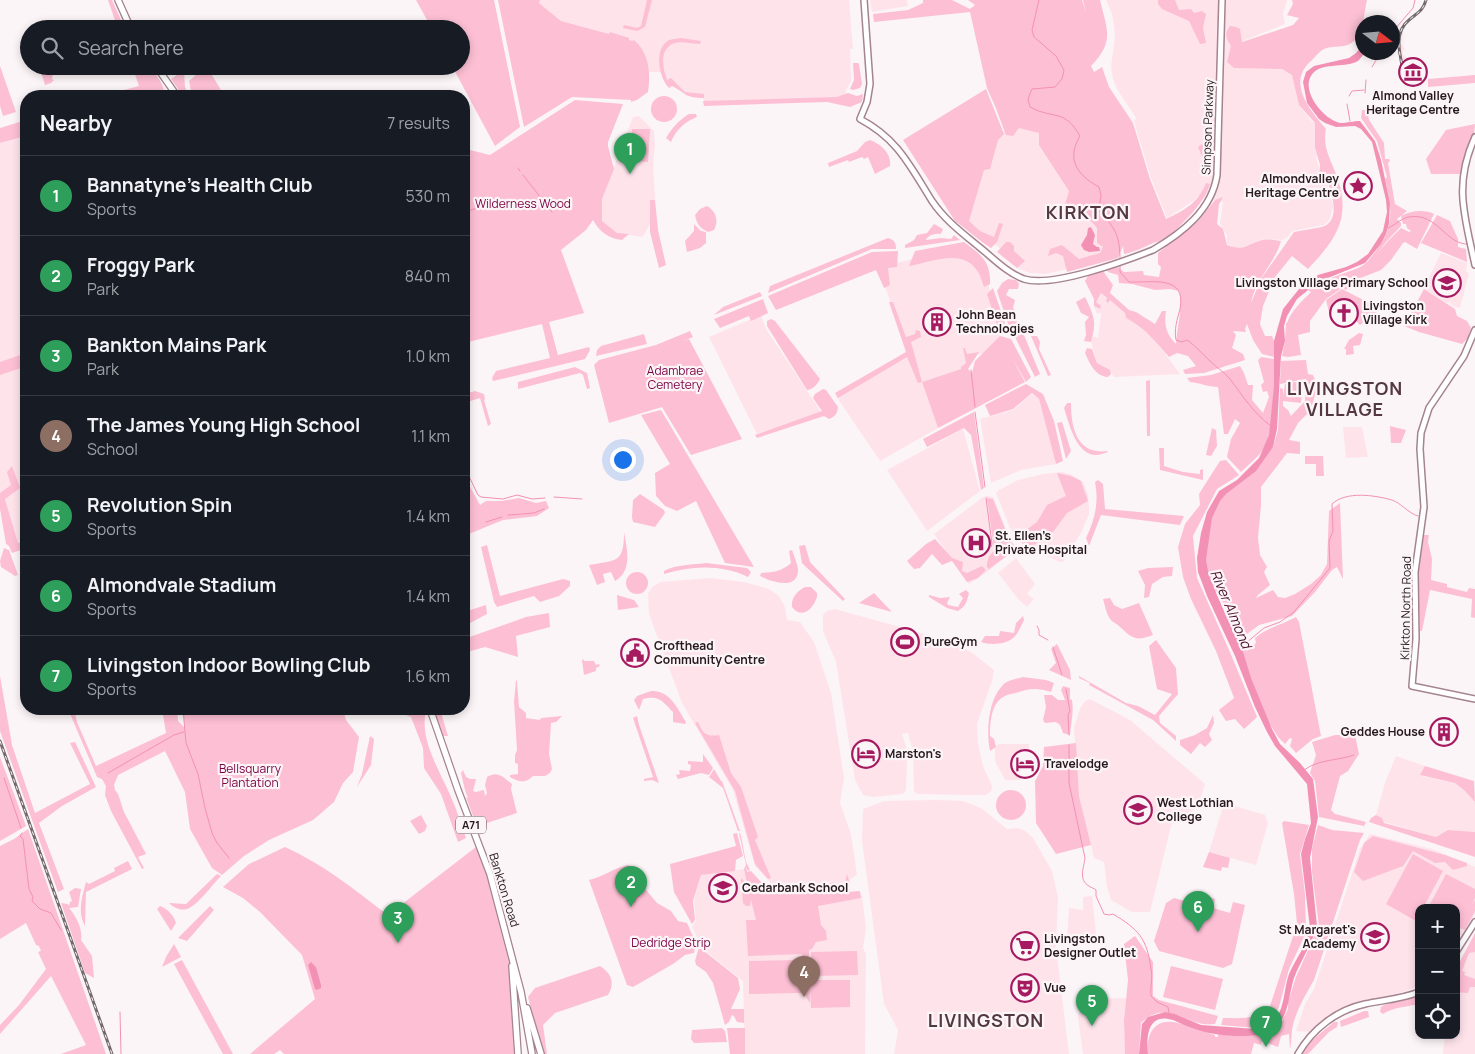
<!DOCTYPE html>
<meta charset="utf-8">
<style>
:root{--surface:#171b24;--page:#20242c;--text:#f1f3f6;--muted:#9ea1a6;--line:#363941;--accent:#cf91b2}
body{margin:0;font-family:Manrope,sans-serif;background:var(--page);color:var(--text)}
.controls{position:absolute;right:15px;bottom:15px;display:grid;overflow:hidden;border-radius:10px;box-shadow:0 2px 8px #0003}
.controls button{width:45px;height:45px;display:grid;place-items:center;padding:0;border:0;border-bottom:1px solid var(--line);background:var(--surface);color:var(--text);font:25px sans-serif}
.compass{position:absolute;left:1355px;top:15px;width:45px;height:45px;border-radius:50%;background:var(--surface);box-shadow:0 2px 8px #0003;rotate:106deg}
.you{position:absolute;left:622px;top:459px;width:18px;height:18px;margin:-12px;border:4px solid #fff;border-radius:50%;background:#1a73e8;box-shadow:0 0 0 8px #1a73e833}
.badge{display:grid;place-items:center;width:32px;height:32px;border-radius:50%;background:var(--accent);color:#fff;font-size:16px;font-weight:700}
.pin{position:absolute;translate:-50% -41px;filter:drop-shadow(0 1px 2px #0008)}
.pin::after{content:'';position:absolute;top:26px;width:18px;height:15px;background:inherit;clip-path:polygon(0 0,100% 0,50% 100%)}
.list{margin:0;padding:0;list-style:none}
h2{display:flex;justify-content:space-between;align-items:center;height:65px;margin:0;padding:0 20px;font-size:21px}
h2 small{font-size:16px;font-weight:400;color:var(--muted)}
.list li{display:grid;grid-template-columns:32px 1fr auto;gap:15px;align-items:center;box-sizing:border-box;height:80px;padding:0 20px;border-top:1px solid var(--line)}
.list b{display:block;font-size:19px;white-space:nowrap}
.list p{margin:0;font-size:16px;white-space:nowrap;color:var(--muted)}
.list em{font-size:16px;font-style:normal;color:var(--muted)}
.icon{flex:none;width:28px;height:28px;fill:none;stroke:currentColor;stroke-width:2;stroke-linecap:round;stroke-linejoin:round}
.map{position:relative;flex:none;width:1475px;height:1054px;overflow:hidden}
.search{position:absolute;background:var(--surface);box-shadow:0 2px 8px #0003;left:20px;top:20px;width:450px;height:55px;display:flex;align-items:center;gap:12px;box-sizing:border-box;padding:0 18px;border-radius:28px;color:var(--muted);font-size:19px}
.panel{position:absolute;background:var(--surface);box-shadow:0 2px 8px #0003;left:20px;top:90px;width:450px;height:625px;border-radius:20px}
.map>svg:first-child{display:block}
</style>
<div class="map">
<svg width="1475" height="1054" viewBox="0 0 1475 1054">
<rect width="100%" height="100%" fill="#fcf5f7"/>
<!-- built -->
<path fill="#fee3eb" d="M540,0H849L853,49H850L851,81L846,90L845,100L705,102L702,96H688L672,83H667L663,72H649L643,50L631,40L561,21L539,3Z
M870,0H907L908,6L872,12Z
M1106,0H1287L1283,14L1285,24L1233,45L1292,74L1299,105L1312,122H1316L1319,153L1316,157L1319,167L1318,174L1322,183L1327,184L1333,206L1330,219L1324,225L1292,231L1288,237L1282,240L1263,239L1244,247L1237,248L1227,244V235L1220,224L1223,202L1198,196L1193,201L1167,218L1151,178L1134,121L1136,118L1117,89L1113,79L1111,67L1115,37L1114,25L1112,14Z
M1398,43H1401L1405,49L1402,52L1404,56L1412,61V65H1406L1407,79L1404,80L1400,54H1397V52H1399Z
M639,116L654,131L655,146L653,162L655,200H650V224L645,233L642,237L617,233L602,222V199L633,117Z
M1031,124L1053,132L1104,234L1108,250L1083,265L1046,274L1030,273L1017,268L1015,262L988,238L968,225V214L979,157L1001,132Z
M26,136V541L18,543L5,498L0,492V143Z
M953,250L985,268L1000,336L984,353L973,356L961,369L922,382L938,428L880,461L836,396L909,354L878,267Z
M1441,253L1467,263L1466,272L1469,273L1460,308L1453,306L1449,303L1450,300L1448,303L1445,302L1425,289L1429,277Z
M1101,293L1107,299L1106,301L1110,300L1125,313L1126,318L1136,323L1155,340L1180,374L1114,377L1109,370L1097,363L1091,342L1093,336L1098,338L1101,313L1097,314L1094,306L1099,309L1101,306L1095,302Z
M761,315L766,329L821,412L757,434L709,337Z
M1032,394L1039,399L1056,464L1021,470L991,483L980,419L1013,410Z
M1343,427H1362L1368,457L1346,458Z
M963,429L980,491L927,531L887,470Z
M1062,472L1070,474L1083,482L1088,495L1089,508V514L1082,531L1063,562H1060L1025,546L1018,540L1010,528L996,493L999,490L1018,480L1043,474Z
M987,496L993,497L1010,539L1017,548L987,572L969,584L934,534L983,497Z
M1016,558L1035,584L1027,594L1034,599L1027,607L1019,600L998,573Z
M710,578L744,582L769,589L779,596L785,607L787,620L800,622L814,642L831,693L844,778L840,803L851,834L857,875L842,884L832,881L815,885L784,887L772,884L755,866L733,790L682,703L649,614L648,594L652,587L661,582Z
M835,609L914,631L952,643L971,652L994,670L992,681L977,724L978,744L983,766L992,786L991,791L986,795H970L917,794L914,791L913,751L908,733L902,734L906,746L907,765L906,790L903,794L873,797L863,795L855,780L836,662L823,631V615L827,611Z
M1090,699L1130,720L1205,784L1199,803L1187,817L1172,822L1150,912H1132L1111,900L1107,887L1104,862L1094,858L1079,796L1074,727L1080,709L1085,701Z
M998,744H1029V774L1020,780H1005L995,761V748Z
M1396,756L1425,766L1421,776L1455,783L1465,791L1475,802V832L1448,830L1436,837L1384,822L1382,818L1376,815L1385,783Z
M936,800L963,801L981,808L1007,829L1018,828L1025,831L1033,838L1052,871L1058,897L1056,947L1069,1054H894L898,1030L884,1004L862,841L863,809L884,801Z
M1224,803L1265,815L1268,823L1256,865L1209,852Z
M1370,834L1432,849L1475,867V914L1456,943V908H1419V986L1400,993L1343,1009L1321,1023L1310,1032L1296,1031L1305,1004L1314,989L1360,849Z
M744,869L756,919L805,950L811,949L818,900L862,895L866,928L863,948L866,954L865,1054H745L743,981L703,949L692,927L696,921L694,901L701,875Z
M1092,896L1097,942L1067,937L1069,908L1083,910V897Z
M1475,936V1054H1443L1445,1035H1456V967Z
M1126,998L1124,1020L1125,1054H1083L1078,1017L1079,1012L1085,1010L1087,999Z"/>
<!-- green -->
<path fill="#fdbfd4" d="M108,0H112L125,29H118Z
M416,0H494L520,127L495,146L452,66H461V29H432Z
M498,0H540L539,3L561,21L609,34L610,32L629,38V40L633,41L634,40C649,52 651,74 648,92L637,100L631,102V100L572,97L524,127Z
M647,0H652L645,27L637,31L623,28L624,25L637,28L641,26Z
M923,0H952L970,9L975,5L968,0H1082L1086,12L1083,0H1100C1107,30 1115,41 1091,66L1094,72L1102,67L1109,87L1133,123L1150,179L1166,219C1185,210 1198,203 1206,183L1210,184C1203,206 1182,223 1166,240C1151,241 1139,252 1124,254L1123,246L1118,258L1067,272L1063,256L1056,253L1048,256L1050,249L1062,245L1079,259L1100,253L1103,247L1097,243V228L1092,222L1068,212L1069,209L1065,205L1069,191L1039,145V133L1019,128L1013,136L1006,135L995,106L987,88L970,12L874,22L873,14L908,10L923,3Z
M1175,0L1179,10L1191,9L1194,13L1202,11L1206,14L1203,28L1206,43L1200,44L1189,21L1162,9L1158,4V0Z
M1292,0H1367C1364,12 1364,31 1355,40C1346,49 1338,45 1327,48C1321,49 1316,56 1312,60C1286,82 1309,109 1326,129C1323,144 1328,155 1334,169C1353,215 1339,236 1308,269L1292,256L1275,277L1263,306L1260,324L1265,336H1272L1274,341V357L1262,354L1253,340L1247,324L1245,329L1246,332L1233,331L1236,335L1232,348L1243,354L1245,360L1204,373L1185,374L1183,370L1196,366L1188,356L1177,353L1169,357C1156,342 1144,327 1126,318L1125,313L1110,300L1108,303L1106,301L1107,298L1101,293L1096,302L1101,306L1100,309L1094,306V299L1085,281L1088,276L1103,271L1113,285L1110,293L1129,310L1136,312L1155,324L1162,311H1166C1164,325 1166,334 1176,344C1177,327 1183,308 1179,291L1170,289L1155,290L1132,284L1119,283L1118,275L1108,272L1107,269L1118,267L1124,272L1143,271L1144,275L1159,277L1161,267L1158,264V253L1198,221L1215,200L1223,197L1219,204L1217,224L1223,229L1227,245C1244,251 1244,246 1259,241C1266,238 1274,240 1281,241C1275,263 1255,280 1251,303L1261,279L1294,232C1303,230 1313,229 1322,227C1341,221 1332,195 1328,183L1323,182L1319,174L1320,165L1315,147V123L1299,105L1292,75L1282,69L1234,68L1227,62L1231,46C1226,38 1224,34 1230,26L1236,27L1240,29L1242,42L1293,25L1299,18L1287,15L1293,4Z
M681,38L701,41L700,44C692,44 680,40 672,44C659,51 663,69 667,80L671,78L685,92L704,94V98C685,98 687,94 672,86L669,88C659,78 653,49 669,40C672,39 677,39 681,38Z
M853,63H858L859,64L862,84L860,88L853,90L850,89L854,80Z
M0,66L16,112L3,116L0,106Z
M39,66H55L56,68L54,69L52,79L54,80L51,83L45,85Z
M132,66H149C156,76 165,83 164,96H101L139,86Z
M184,70L185,87L189,96H183L171,79Z
M198,73L212,75L221,90H235L243,96H192L189,81Z
M1475,75V83L1428,87V79Z
M986,89L1004,134L998,140L990,169L984,170L969,221L980,231L994,237L999,223L1003,224L997,242L991,248C978,240 968,230 955,221L903,140Z
M848,93L857,96L863,94L862,102L850,107L827,102L704,106L703,101L837,97Z
M651 109a13 13 0 1 1 26 0a13 13 0 1 1-26 0Z
M575,100L623,104L608,142V146L614,169L602,199V221L617,233L629,234L622,240C609,239 599,231 593,220L586,230L561,250L584,313L549,322L558,355L589,347L590,350L585,359L493,381L492,378L496,371L550,358L542,324L464,343V150L466,149L490,155Z
M1362,110H1367L1369,120L1384,143L1385,159H1389L1390,161L1388,163L1395,204L1407,211L1397,219L1401,223V226L1386,242L1376,255L1387,242L1401,228L1409,232L1411,231L1407,228L1406,224H1403L1401,216C1411,211 1424,209 1434,214L1417,249L1405,242L1403,243L1391,260L1381,270L1358,279L1346,290L1342,288L1326,299L1310,321V332L1298,335L1301,355L1288,357L1282,356L1285,341L1286,323H1287C1292,310 1301,302 1311,292L1308,290C1323,279 1341,275 1358,268C1366,265 1369,259 1375,252C1395,228 1392,208 1385,179L1387,177L1377,141L1361,118Z
M689,114H696L697,117C684,122 676,130 671,142L666,138C672,128 679,120 689,114Z
M26,120V136L0,143V128Z
M1475,124C1475,141 1464,158 1460,174H1431L1426,159L1446,130Z
M632,129H650L648,162L630,161Z
M870,140C881,144 892,154 890,166L875,174L868,157L864,159L862,157L849,162L848,160L829,167L828,163L857,151L865,142Z
M1214,140L1212,165L1206,166L1198,147L1206,141Z
M650,200H655L658,230L666,265L659,268L650,232Z
M707,206C716,211 719,221 714,230L708,232C700,228 697,225 695,215L700,209Z
M1437,215L1450,221L1458,239V247L1466,249L1467,262L1421,243Z
M694,224L701,231L706,232V243L700,248L687,252L685,241L694,231Z
M934,224L943,229L941,234C935,233 928,235 926,240L941,238L951,239L954,235L960,240L905,248V245L914,240L917,235L927,233Z
M888,238C894,240 896,242 896,249H872L768,293L770,286Z
M964,242C981,255 991,261 990,284L984,287C982,282 981,276 978,272C964,247 931,262 909,266L915,251Z
M1006,242H1010L1014,246V251L1025,261L1017,268L997,252Z
M898,251L897,267L888,268L890,285L884,288L876,270L776,310L768,296L872,252Z
M1008,279L1016,280L1019,284L1018,289H1009L1006,295L1015,300L1013,308L1016,312L1017,325L1009,327L997,291L1002,283Z
M993,288L1007,329L999,331L987,294Z
M1342,289L1381,309L1360,325L1353,318C1350,325 1344,327 1337,327L1334,319L1331,320L1326,300Z
M1424,289L1455,309L1457,316L1467,321L1471,328L1468,338L1462,344L1419,332L1404,326Z
M760,292L762,296L714,315L723,307Z
M1085,297C1094,316 1097,321 1091,342L1084,341L1086,335L1085,322L1089,317L1081,313L1076,302Z
M763,299L768,313L751,321L749,316L720,328L714,319Z
M889,302H893L906,337L915,334L916,330L920,331L921,337L911,342L922,382L918,383L907,357L838,398L835,393L906,352Z
M771,319L775,321L820,379C818,384 812,390 807,390L767,326V321Z
M1021,328L1040,374L1035,377L1012,331Z
M690,331L693,337L683,341L689,339L742,439L691,455L662,407L609,423L594,365L599,360L656,345Z
M1359,333L1363,334L1360,345L1353,346L1354,354L1346,355V349H1344L1349,340Z
M644,334L647,344L596,356L597,350L601,346Z
M1000,336L1011,339L1031,377L1026,382L1012,358L1025,382L938,428L922,382L961,369V367L966,363L963,348H965L967,354L979,352L968,369L972,373L975,361Z
M1031,336H1037L1040,342L1039,349L1051,375L1048,376Z
M1087,348L1092,349L1097,363L1110,370L1111,374L1108,377C1095,376 1090,364 1085,353Z
M26,353V369L24,367L0,375V362Z
M1261,357L1274,359C1274,385 1276,423 1265,446C1260,456 1249,464 1241,472L1227,457L1231,439L1240,423L1235,419L1228,434H1224L1218,387C1208,387 1201,383 1190,382L1187,378L1211,375L1240,366L1244,373L1248,385H1253L1252,400L1263,413L1269,397L1267,391L1263,392L1261,385L1264,382L1258,360Z
M1306,360L1308,374L1313,375L1316,383L1315,395L1311,410L1298,423L1289,440L1300,442V454L1287,453L1261,487V505L1258,538L1260,555L1267,567L1264,572L1270,585L1258,595L1256,598L1273,590L1278,597L1285,598L1295,594L1311,584L1321,575L1327,564L1329,511L1340,503L1343,579L1337,567L1332,570L1315,592L1292,616L1259,625L1243,637L1247,651L1256,643L1255,638C1268,627 1282,625 1296,617L1299,622L1321,736L1313,739L1296,753L1290,746L1292,739L1290,738L1285,744L1278,737L1264,715L1226,618L1231,615L1215,590L1213,591L1204,560L1210,520L1219,500L1241,479L1258,465L1273,447L1278,430L1280,388L1283,389V396L1285,384L1292,385L1293,382L1303,383L1301,403L1283,401V406L1288,410L1291,416L1305,401L1306,379L1280,384L1281,361Z
M575,367L587,373L590,388L587,389L583,375L580,373L518,389V382Z
M1150,380V436H1147L1146,381Z
M1026,384L1043,394L1054,421L1063,461L1056,464L1039,399L1032,393L1013,409L990,416L985,405Z
M823,389L826,390L838,407C837,414 836,416 829,419L824,416L757,438L755,435L822,411L813,398L815,394Z
M475,391L484,394L485,399L484,400L491,424L488,426L480,398L464,403V394Z
M1067,403H1071C1071,428 1077,455 1107,451L1108,452C1104,453 1100,455 1096,455C1076,455 1069,423 1064,408Z
M661,410L754,567L725,563L696,501L677,511L665,506L656,496L655,473L670,464L641,415Z
M974,412L984,488L981,490L971,435L964,428L927,447L923,439Z
M1062,422L1071,451L1066,459L1057,423Z
M1390,426L1406,430L1401,443H1391Z
M1212,428L1216,430L1217,446L1211,456L1206,455Z
M1159,448H1164V466L1183,472L1200,474V470L1203,469V480L1160,470Z
M1305,456H1323L1324,476H1316V464H1305Z
M1226,460L1239,475L1217,489L1193,536L1197,578L1229,650L1257,717L1244,729L1235,719L1226,721L1219,710L1234,698L1216,651L1191,599L1183,577L1178,547L1185,524L1200,505L1199,494L1220,461Z
M12,466L20,488L5,499L18,543L26,541V548L12,553L9,546L6,544L0,509V493L11,485L7,472Z
M1057,473L1071,476L1081,481L1088,501L1067,513L1053,532L1031,547L1022,543L1018,536L1037,522L1047,505L1066,496Z
M1098,480L1103,484L1105,509L1184,516L1180,525L1101,515L1089,546L1086,538C1095,520 1099,502 1095,482Z
M464,482L468,483L480,505L486,501H502L519,498L536,503L546,501L549,508L537,516L503,520L464,536Z
M640,494L664,510L665,513L655,527L633,522L632,517L633,500Z
M987,498L993,499L1010,541L1017,548L989,569L987,567C987,553 995,550 1006,543L994,548Z
M624,532C627,549 633,571 615,581L611,572L603,574L605,582L597,585L589,565C616,560 624,564 624,532Z
M1424,535H1429L1428,542L1432,559L1431,580L1447,584V587L1467,592L1469,588L1475,589V618L1471,617L1472,599L1430,590L1422,631H1420L1418,576Z
M935,539L952,558L963,562L962,571L967,573L982,566L986,570L978,578L967,582L952,561L942,565L932,554L920,568L914,569L907,561L926,544Z
M487,545L500,596L563,579L570,581V586L559,596L540,602L534,596L497,607L494,602L481,547Z
M805,545L810,562L845,599L843,601L806,567L802,563L799,546Z
M4,548L9,550L18,575L15,576L1,567L0,561Z
M792,550C794,556 797,563 798,569C799,591 771,582 760,576L761,573C773,572 781,572 791,563L789,551Z
M706,563L747,568L751,572L748,577C720,564 692,566 664,574V571C677,564 693,565 706,563Z
M1173,567L1172,576L1163,577L1152,584L1149,597L1144,598L1145,585L1138,571L1148,568Z
M626 583a11 11 0 1 1 22 0a11 11 0 1 1-22 0Z
M805,587H811L817,593V597C813,609 802,620 792,607C791,598 797,591 805,587Z
M966,590L969,593C967,601 966,606 958,611L947,608L929,597V595L940,598L950,597L947,603L948,605L958,607L963,598L959,594Z
M874,593L892,612L859,603Z
M617,595L634,600L639,607L618,610Z
M1110,598L1114,605L1122,609L1139,603L1153,635C1135,642 1132,638 1119,626C1117,624 1114,623 1112,621C1107,617 1105,606 1103,599Z
M486,605L487,614L470,623L464,619V612Z
M549,613L550,627L516,636L518,657L485,647L464,653V639L526,617Z
M1023,616L1024,620C1021,626 1018,634 1013,638C1005,645 989,645 981,642L985,636H999L1000,631L1014,633L1016,623Z
M1156,640L1176,668L1178,694L1159,716L1160,723L1176,736V741L1153,720L1089,685L1090,683L1079,678V676L1126,703L1138,706L1155,715L1172,694L1157,689L1149,646Z
M1057,644L1070,670L1071,680L1049,670L1056,663L1051,649Z
M583,659L584,661H594L596,665L599,664L600,666L596,668V671L584,675L582,660Z
M0,676L12,745L35,813L90,784L70,743L75,742L96,787L62,806L39,823L64,889L58,892L0,731Z
M1023,677L1046,680L1054,683L1051,692C1038,688 1030,688 1016,693C1012,694 1008,694 1005,696C991,702 990,723 990,736L994,739L996,747L990,751C986,732 988,701 1002,686C1007,680 1016,679 1023,677Z
M516,680L517,681L519,707L526,713V718L540,720L541,718L562,716L556,722L551,723L549,754L552,769L550,773L545,776H533C525,784 519,782 510,777V775L518,774V764L515,763V755L517,750L514,701Z
M1063,686L1070,688V699L1072,700C1074,712 1071,723 1070,735L1063,733L1060,725L1056,722L1045,723L1043,720L1046,707L1044,695H1052L1058,700H1065L1061,690Z
M651,691C670,690 677,708 686,722L685,724L673,722V712C662,701 659,695 643,699L639,710L634,700L637,696Z
M68,709H74L77,722L96,766L166,733L162,709H177L178,721L185,728L183,709H343L346,720L359,737L353,772L343,783L334,802L313,820L269,840L244,856L222,875L212,868L190,829L185,792L165,751L118,775L114,785L115,790L118,794L124,812L146,854L138,857L144,868L142,869L111,811L105,795L106,786L102,779L97,777Z
M394,709H424L426,711C419,740 440,771 451,797C457,810 461,824 466,838L458,842L441,794L424,768L423,748L411,717L395,711Z
M433,709H440L448,736H443Z
M1213,715L1214,723L1209,734L1212,740L1205,747L1200,743L1191,754L1180,745V740L1195,735L1207,728Z
M637,716L639,725L659,783L652,780L644,781V779L653,777L633,718Z
M698,722C703,734 706,737 719,735L731,773L741,787L758,837L755,840L771,878L768,879L755,864L735,791L695,723Z
M1335,735H1355L1359,754L1348,771L1340,776L1331,810L1335,814L1366,822L1364,826L1319,817L1315,781L1310,773L1316,755L1312,742Z
M370,736L374,739L371,765L357,787L362,774Z
M1076,743L1079,796L1091,845L1056,854L1036,823L1035,781L1043,766L1044,747Z
M703,754L713,768L709,775L701,773L678,779L676,775L680,774L679,770L690,771L691,765L688,764V761L703,762Z
M0,757L26,826L0,841Z
M1425,766L1474,781L1475,802L1465,791L1455,783L1420,775Z
M714,769L721,781H722L740,831H738L723,788L709,777Z
M463,770L466,777L470,779H476L473,791L476,792L484,790L485,796L487,793L485,785L487,777C498,770 504,778 512,784L511,789L517,813L487,823V827L480,835L466,797L468,798L465,790L461,773Z
M996 805a15 15 0 1 1 30 0a15 15 0 1 1-30 0Z
M421,815L427,826L425,831L419,834L410,821Z
M1376,815L1382,818L1384,823L1436,837L1448,830L1475,832V857L1369,822L1371,818Z
M1284,821L1309,825L1300,854L1305,894L1306,933L1289,969L1279,1007L1269,1023L1263,1027L1256,1028L1221,1025L1223,1018C1237,1018 1257,1020 1269,1009L1297,924L1294,894L1282,823Z
M1318,825L1332,830L1364,833L1360,840L1314,980C1306,994 1297,1009 1293,1025C1291,1032 1292,1041 1290,1049L1289,1034L1281,1036L1278,1047L1262,1041L1261,1045L1254,1043L1251,1054H1148C1146,1038 1152,1019 1173,1022C1187,1024 1201,1031 1215,1035V1037H1218V1034L1255,1035L1267,1033L1282,1021L1288,1009V1002L1296,977L1319,926L1312,872V849Z
M28,829L106,1054H61L86,1045L51,976L0,1034V1025L19,1005L46,969L38,952L41,951L39,946L36,945L26,923L0,939V846L14,839Z
M737,833L743,856L736,860L735,871L701,875L693,901L695,920L692,924L674,892L670,864L736,846L733,834Z
M739,833H740L741,836L746,862L750,870L748,871L746,867L747,872L751,871L761,882L773,890L793,887H815L833,882L842,885L845,883L847,874L850,883L846,887V892L860,891L861,898L818,906L821,925L826,931L827,940L816,942L812,949L809,950L810,980H850V1007L811,1008L810,989V1003L802,991V954L748,956L746,920H756L751,900L750,906H746L743,903L741,880L742,878L748,889L744,869L746,865Z
M1373,836L1445,855L1467,863V866L1453,870L1445,862L1435,863L1413,851L1403,866L1363,881L1354,872L1364,843Z
M285,847C321,863 354,889 385,913L393,911L476,847C494,891 508,936 513,984C516,1007 515,1031 516,1054H284L280,1050L274,1054H250L315,999L302,955L260,912L243,898L223,887L249,864Z
M1209,852L1230,858L1228,868L1222,867L1221,871L1203,867Z
M1413,854L1443,871L1423,908H1419V916L1416,921L1386,904Z
M128,861L132,869L86,892L85,926C77,912 82,897 86,882L89,884L115,871L114,868Z
M629,865L632,873L657,903L671,911L678,921L687,923L696,943L694,953L685,955L673,964L633,987L627,985L589,880C603,877 615,867 629,865Z
M217,874L221,876C213,884 197,906 187,909C180,911 173,907 169,903L186,904Z
M1446,874L1475,889V898L1472,904L1475,900V911L1465,930L1459,928L1456,933V908H1428Z
M75,888L81,889L78,907L69,908C76,916 83,929 81,940L92,956L94,978L85,973L61,903L68,904L69,906L70,902L72,901L69,892Z
M1199,894L1215,899L1213,908L1230,913L1233,902L1245,905C1240,925 1237,944 1232,964L1223,968L1159,951L1154,941L1166,903L1174,898L1196,904Z
M160,906C168,909 174,916 176,923L171,931L157,909Z
M210,906L214,910L187,941L178,938Z
M1475,933V952L1469,953L1462,971L1465,972L1464,975L1475,979V987H1470L1468,993L1456,992V969Z
M1135,936L1153,962V996L1159,1000L1218,1016L1215,1024C1210,1024 1204,1025 1199,1023C1177,1017 1162,1003 1141,1023L1139,1054H1125L1124,1020L1128,980L1124,944Z
M174,944L181,957L162,967L166,957Z
M699,947L738,978L740,989L731,1009H744V1023L737,1022L734,1016L732,1015L729,1022L725,1025L713,983L706,972L696,965L695,961Z
M857,951L858,975L811,976V952Z
M182,960L233,1054H223L174,964Z
M800,960L801,993L749,994V961Z
M600,966C612,974 615,983 608,995L555,1013L543,1025L547,1054H543L528,997L535,988Z
M1171,966L1223,979L1215,1010L1163,997Z
M1419,996V1004C1407,1007 1393,1007 1383,1014L1380,1012L1381,1007L1384,1005Z
M1364,1011H1368L1369,1017L1341,1027L1340,1021Z
M1334,1022H1338L1337,1027L1329,1032L1308,1054H1301L1312,1040Z
M722,1028L725,1031L727,1042L694,1043L691,1039L692,1030Z
M727,1028H745V1054H730Z"/>
<!-- water -->
<path fill="#f391b5" d="M1362,46V52L1365,53C1363,55 1360,59 1358,61C1345,69 1319,61 1311,76C1301,92 1325,121 1341,123C1346,123 1354,121 1360,121L1375,141L1381,160L1390,203L1389,224L1386,234L1381,244L1365,263L1318,282L1297,299L1287,316L1284,326L1285,341L1281,356L1277,429L1273,447L1256,471L1226,494L1220,501L1212,518L1206,560L1209,576L1227,618L1240,642L1251,678L1272,729L1280,744L1300,763L1313,779L1318,817L1310,858L1317,926C1312,944 1301,960 1294,978C1290,990 1289,1006 1283,1018C1280,1022 1276,1026 1272,1029C1257,1040 1219,1036 1201,1031C1191,1028 1182,1024 1173,1020C1148,1012 1146,1036 1148,1054H1139L1142,1024L1148,1017L1165,1012L1175,1014L1201,1025L1256,1029C1263,1028 1270,1024 1276,1018C1285,1006 1284,987 1289,974C1296,958 1307,945 1310,928L1301,854L1305,839L1311,823L1307,784L1275,746L1267,732L1255,707L1235,656L1207,596L1198,572L1197,558L1201,533L1207,512L1219,491L1237,480L1259,458L1269,435L1274,386V341L1283,309L1299,289L1318,275L1346,267L1357,262L1368,254L1383,231L1387,212L1386,200L1372,142L1361,129L1355,126L1336,127L1325,123L1319,119L1307,103L1303,82L1306,72L1314,66L1349,58L1356,53Z
M1091,227L1095,235L1093,244L1097,247H1099L1100,251L1089,252L1084,250L1081,245L1087,235L1088,228Z
M628,884H631L637,888L640,896L637,898L635,903L626,899L625,888Z
M311,962L316,967L321,985V988L317,990L315,989L308,965Z"/>
<g fill="none" stroke-linecap="round" stroke-linejoin="round">
<!-- stream -->
<path stroke="#f391b5" stroke-width="1" d="M1039,0L1032,30L1034,37L1056,56L1064,70L1062,79L1055,87L1032,89L1028,99L1030,107C1054,120 1064,108 1080,136C1066,159 1077,175 1099,187L1101,195L1099,210C1115,229 1120,234 1120,261
M1395,29L1413,8L1415,0
M1372,67L1378,57
M1365,93L1366,80
M1349,96L1352,91L1364,90
M1347,104L1350,121
M518,168L520,171
M523,175L552,212
M464,212L494,203
M1388,228C1395,225 1402,218 1409,217C1438,212 1446,246 1469,244
M1120,265V272L1129,282C1151,283 1187,274 1180,309C1177,320 1174,329 1176,340L1182,342L1187,340C1197,347 1201,353 1210,361C1216,367 1224,372 1230,379C1243,396 1253,413 1271,426
M971,370L975,407
M975,412L985,487
M464,466L478,495L481,497L503,499L517,495L532,499L545,498
M554,497L582,499
M986,498L992,544L991,547
M508,515L534,513L544,509
M486,522L502,517
M1037,626L1039,630V635L1048,640
M1053,647L1062,675
M1240,648L1264,628L1280,622L1294,612L1330,568L1329,541L1333,531L1332,504C1346,491 1374,495 1392,500C1401,503 1408,513 1418,516
M1066,689L1070,711L1068,715L1069,735
M183,709L186,743L198,774L205,808L212,833L217,843L229,858
M1069,745V783L1085,858C1084,867 1078,880 1089,886C1091,888 1094,888 1096,890V896L1104,914L1109,915L1113,914C1138,929 1147,938 1151,969C1153,977 1150,987 1151,996L1157,1002L1168,1007L1169,1013
M1304,770C1319,759 1337,761 1354,755
M108,773L174,735L184,732
M4,778L21,828
M22,833L20,836L23,839L29,889L33,897L32,901L40,909L51,913L61,930
M120,1012L121,1054"/>
<defs>
<path id="secondary" d="M864,0L870,84L867,102L860,119C898,139 910,166 932,201C944,219 961,232 978,246C992,257 1007,273 1024,279C1052,288 1125,261 1153,250C1182,233 1212,210 1217,175L1222,0
M1475,137C1453,185 1465,217 1475,265
M1475,330L1464,356L1429,408L1421,433L1420,449L1424,507L1415,572L1416,639L1412,686L1475,699
M1456,952L1475,922
M1298,1054C1312,1029 1337,1010 1365,1004C1383,1000 1402,999 1419,992"/>
<path id="primary" d="M118,0L131,29
M156,66L177,96
M430,709L458,790L490,874L521,992L532,1054
M512,966L518,1054
M527,1008L541,1054"/>
</defs>
<!-- secondary casing -->
<use href="#secondary" stroke="#a4848e" stroke-width="8"/>
<!-- primary casing -->
<use href="#primary" stroke="#a4848e" stroke-width="8"/>
<!-- secondary -->
<use href="#secondary" stroke="#fff" stroke-width="5"/>
<!-- primary -->
<use href="#primary" stroke="#fff" stroke-width="5.5"/>
<defs>
<path id="rail" d="M1405,79C1402,61 1391,34 1409,20C1417,13 1423,11 1426,0
M0,741L112,1054"/>
</defs>
<!-- rail casing -->
<use href="#rail" stroke="#746a6e" stroke-width="3"/>
<!-- rail -->
<use href="#rail" stroke="#fcf5f7" stroke-width="1" stroke-dasharray="4" stroke-linecap="butt"/>
</g>
<!-- icons -->
<defs>
<symbol id="museum-ring" viewBox="-11 -11 22 22"><circle r="9.5" fill="#fcf5f7" stroke="#a61a60" stroke-width="1.5"/><path d="M0-6L6-3V-2H-6V-3ZM-5-1h2V3h-2ZM-1-1h2V3h-2ZM3-1h2V3H3ZM-6 4H6V6H-6Z" fill="#a61a60"/></symbol>
<symbol id="sight-ring" viewBox="-11 -11 22 22"><circle r="9.5" fill="#fcf5f7" stroke="#a61a60" stroke-width="1.5"/><path d="M0-6L1.8-2.2L6-1.7L2.9 1.2L3.7 5.4L0 3.3L-3.7 5.4L-2.9 1.2L-6-1.7L-1.8-2.2Z" fill="#a61a60"/></symbol>
<symbol id="school-ring" viewBox="-11 -11 22 22"><circle r="9.5" fill="#fcf5f7" stroke="#a61a60" stroke-width="1.5"/><path d="M0-5L7-2L0 1L-7-2ZM-4 1L0 2.5L4 1V4Q0 6-4 4Z" fill="#a61a60"/></symbol>
<symbol id="church-ring" viewBox="-11 -11 22 22"><circle r="9.5" fill="#fcf5f7" stroke="#a61a60" stroke-width="1.5"/><path d="M-1.2-6h2.4v3.5h3.3v2.4h-3.3V6h-2.4V-.1h-3.3v-2.4h3.3Z" fill="#a61a60"/></symbol>
<symbol id="building-ring" viewBox="-11 -11 22 22"><circle r="9.5" fill="#fcf5f7" stroke="#a61a60" stroke-width="1.5"/><path d="M-4-6H4V6H1V3H-1V6H-4ZM-2.5-4.3h1.7v1.8h-1.7ZM.8-4.3h1.7v1.8H.8ZM-2.5-1h1.7V.8h-1.7ZM.8-1h1.7V.8H.8Z" fill="#a61a60"/></symbol>
<symbol id="hospital-ring" viewBox="-11 -11 22 22"><circle r="9.5" fill="#fcf5f7" stroke="#a61a60" stroke-width="1.5"/><path d="M-5-5h3v3.5h4V-5h3V5h-3V1.5h-4V5h-3Z" fill="#a61a60"/></symbol>
<symbol id="stadium-ring" viewBox="-11 -11 22 22"><circle r="9.5" fill="#fcf5f7" stroke="#a61a60" stroke-width="1.5"/><path d="M0-5a6.5 5 0 1 0 0 10a6.5 5 0 1 0 0-10ZM-3.5-1.8h7v3.6h-7Z" fill="#a61a60"/></symbol>
<symbol id="civic-ring" viewBox="-11 -11 22 22"><circle r="9.5" fill="#fcf5f7" stroke="#a61a60" stroke-width="1.5"/><path d="M-.6-6.5H3V-4.5H.6V-3L4-1V1h2V6H-6V1h2V-1L-.6-3ZM-1.2 2.5V6h2.4V2.5Z" fill="#a61a60"/></symbol>
<symbol id="hotel-ring" viewBox="-11 -11 22 22"><circle r="9.5" fill="#fcf5f7" stroke="#a61a60" stroke-width="1.5"/><path d="M-6-4.5h1.5V1H6V5H4.5V3h-9V5H-6ZM-4 0a1.8 1.8 0 1 1 3.6 0ZM.5 0V-2.5h3Q6-2.5 6 0Z" fill="#a61a60"/></symbol>
<symbol id="university-ring" viewBox="-11 -11 22 22"><circle r="9.5" fill="#fcf5f7" stroke="#a61a60" stroke-width="1.5"/><path d="M0-5L7-2L0 1L-7-2ZM-4 1L0 2.5L4 1V4Q0 6-4 4Z" fill="#a61a60"/></symbol>
<symbol id="supermarket-ring" viewBox="-11 -11 22 22"><circle r="9.5" fill="#fcf5f7" stroke="#a61a60" stroke-width="1.5"/><path d="M-6-5.5h2.5l.6 2H6L4.5 2H-2.5L-4.4-4H-6ZM-1.5 3.2a1.3 1.3 0 1 0 .1 0ZM3 3.2a1.3 1.3 0 1 0 .1 0Z" fill="#a61a60"/></symbol>
<symbol id="theatre-ring" viewBox="-11 -11 22 22"><circle r="9.5" fill="#fcf5f7" stroke="#a61a60" stroke-width="1.5"/><path d="M-5-5.5Q0-4 5-5.5V0Q5 5 0 6Q-5 5-5 0ZM-3.3-2.5H-1v1.5H-3.3ZM1-2.5H3.3v1.5H1ZM-2.8 1Q0 5.5 2.8 1Z" fill="#a61a60"/></symbol>
</defs>
<g fill-rule="evenodd">
<use href="#museum-ring" x="1397" y="56" width="32" height="32"/>
<use href="#sight-ring" x="1342" y="170" width="32" height="32"/>
<use href="#school-ring" x="1431" y="267" width="32" height="32"/>
<use href="#church-ring" x="1328" y="297" width="32" height="32"/>
<use href="#building-ring" x="921" y="306" width="32" height="32"/>
<use href="#hospital-ring" x="960" y="527" width="32" height="32"/>
<use href="#stadium-ring" x="889" y="626" width="32" height="32"/>
<use href="#civic-ring" x="619" y="637" width="32" height="32"/>
<use href="#building-ring" x="1428" y="716" width="32" height="32"/>
<use href="#hotel-ring" x="850" y="738" width="32" height="32"/>
<use href="#hotel-ring" x="1009" y="748" width="32" height="32"/>
<use href="#university-ring" x="1122" y="794" width="32" height="32"/>
<use href="#school-ring" x="707" y="872" width="32" height="32"/>
<use href="#school-ring" x="1359" y="921" width="32" height="32"/>
<use href="#supermarket-ring" x="1009" y="930" width="32" height="32"/>
<use href="#theatre-ring" x="1009" y="972" width="32" height="32"/>
</g>
<g text-anchor="middle" stroke-width="4.5" stroke-linejoin="round" paint-order="stroke">
<!-- shield labels -->
<rect fill="#fcf5f7" stroke="#665c5f" stroke-width="1" x="456" y="816.5" width="30" height="17" rx="4"/>
<g font-size="11" font-weight="bold" fill="#261a1e">
<text x="471" y="829">A71</text>
</g>
<!-- poi labels -->
<g font-size="12" font-weight="bold" fill="#261a1e" stroke="#fcf5f7" text-anchor="start">
<text x="1413" y="100" text-anchor="middle">Almond Valley<tspan x="1413" dy="14">Heritage Centre</tspan></text>
<text x="1339" y="183" text-anchor="end">Almondvalley<tspan x="1339" dy="14">Heritage Centre</tspan></text>
<text x="1428" y="287" text-anchor="end">Livingston Village Primary School</text>
<text x="1363" y="310">Livingston<tspan x="1363" dy="14">Village Kirk</tspan></text>
<text x="956" y="319">John Bean<tspan x="956" dy="14">Technologies</tspan></text>
<text x="995" y="540">St. Ellen’s<tspan x="995" dy="14">Private Hospital</tspan></text>
<text x="924" y="646">PureGym</text>
<text x="654" y="650">Crofthead<tspan x="654" dy="14">Community Centre</tspan></text>
<text x="1425" y="736" text-anchor="end">Geddes House</text>
<text x="885" y="758">Marston's</text>
<text x="1044" y="768">Travelodge</text>
<text x="1157" y="807">West Lothian<tspan x="1157" dy="14">College</tspan></text>
<text x="742" y="892">Cedarbank School</text>
<text x="1356" y="934" text-anchor="end">St Margaret's<tspan x="1356" dy="14">Academy</tspan></text>
<text x="1044" y="943">Livingston<tspan x="1044" dy="14">Designer Outlet</tspan></text>
<text x="1044" y="992">Vue</text>
</g>
<!-- street labels -->
<g font-size="12" fill="#261a1e" stroke="#fcf5f7">
<text transform="translate(1208 127) rotate(-88)" y="4">Simpson Parkway</text>
<text transform="translate(1406 608) rotate(-89)" y="4">Kirkton North Road</text>
<text transform="translate(504 890) rotate(73)" y="4">Bankton Road</text>
</g>
<!-- park labels -->
<g font-size="12" fill="#7a0042" stroke="#fcf5f7">
<text x="523" y="208">Wilderness Wood</text>
<text x="675" y="375">Adambrae<tspan x="675" dy="14">Cemetery</tspan></text>
<text x="250" y="773">Bellsquarry<tspan x="250" dy="14">Plantation</tspan></text>
<text x="671" y="947">Dedridge Strip</text>
</g>
<!-- water labels -->
<g font-size="14" font-style="italic" fill="#4e122d" stroke="#fcf5f7">
<text transform="translate(1231 609) rotate(67)" y="5">River Almond</text>
</g>
<!-- district labels -->
<g font-size="18" font-weight="bold" letter-spacing="1" fill="#533841" stroke="#fcf5f7">
<text x="1088" y="219">KIRKTON</text>
<text x="1345" y="395">LIVINGSTON<tspan x="1345" dy="21">VILLAGE</tspan></text>
<text x="986" y="1027">LIVINGSTON</text>
</g>
</g>
</svg>
<div class="controls">
<button>+</button>
<button>−</button>
<button><svg class="icon" aria-label="locate" viewBox="0 0 24 24"><circle cx="12" cy="12" r="6"/><path d="M12 2v4M12 18v4M2 12h4M18 12h4"/></svg></button>
</div>
<svg class="compass" viewBox="-18 -18 36 36"><path d="M0-13l5 13h-10z" fill="#e53935"/><path d="M0 13l5-13h-10z" fill="#9ea1a6"/></svg>
<div class="you"></div>
<div class="pin badge" style="left:630px;top:174px;background:#2e9e5b">1</div>
<div class="pin badge" style="left:631px;top:907px;background:#2e9e5b">2</div>
<div class="pin badge" style="left:398px;top:943px;background:#2e9e5b">3</div>
<div class="pin badge" style="left:804px;top:997px;background:#8d6e63">4</div>
<div class="pin badge" style="left:1092px;top:1026px;background:#2e9e5b">5</div>
<div class="pin badge" style="left:1198px;top:932px;background:#2e9e5b">6</div>
<div class="pin badge" style="left:1266px;top:1047px;background:#2e9e5b">7</div>
<div class="search"><svg class="icon" aria-label="search" viewBox="0 0 24 24"><circle cx="10" cy="10" r="6"/><path d="M15 15l6 6"/></svg>Search here</div>
<section class="panel">
<h2>Nearby<small>7 results</small></h2>
<ul class="list">
<li><span class="badge" style="background:#2e9e5b">1</span><div><b>Bannatyne's Health Club</b><p>Sports</p></div><em>530 m</em></li>
<li><span class="badge" style="background:#2e9e5b">2</span><div><b>Froggy Park</b><p>Park</p></div><em>840 m</em></li>
<li><span class="badge" style="background:#2e9e5b">3</span><div><b>Bankton Mains Park</b><p>Park</p></div><em>1.0 km</em></li>
<li><span class="badge" style="background:#8d6e63">4</span><div><b>The James Young High School</b><p>School</p></div><em>1.1 km</em></li>
<li><span class="badge" style="background:#2e9e5b">5</span><div><b>Revolution Spin</b><p>Sports</p></div><em>1.4 km</em></li>
<li><span class="badge" style="background:#2e9e5b">6</span><div><b>Almondvale Stadium</b><p>Sports</p></div><em>1.4 km</em></li>
<li><span class="badge" style="background:#2e9e5b">7</span><div><b>Livingston Indoor Bowling Club</b><p>Sports</p></div><em>1.6 km</em></li>
</ul>
</section>
</div>
